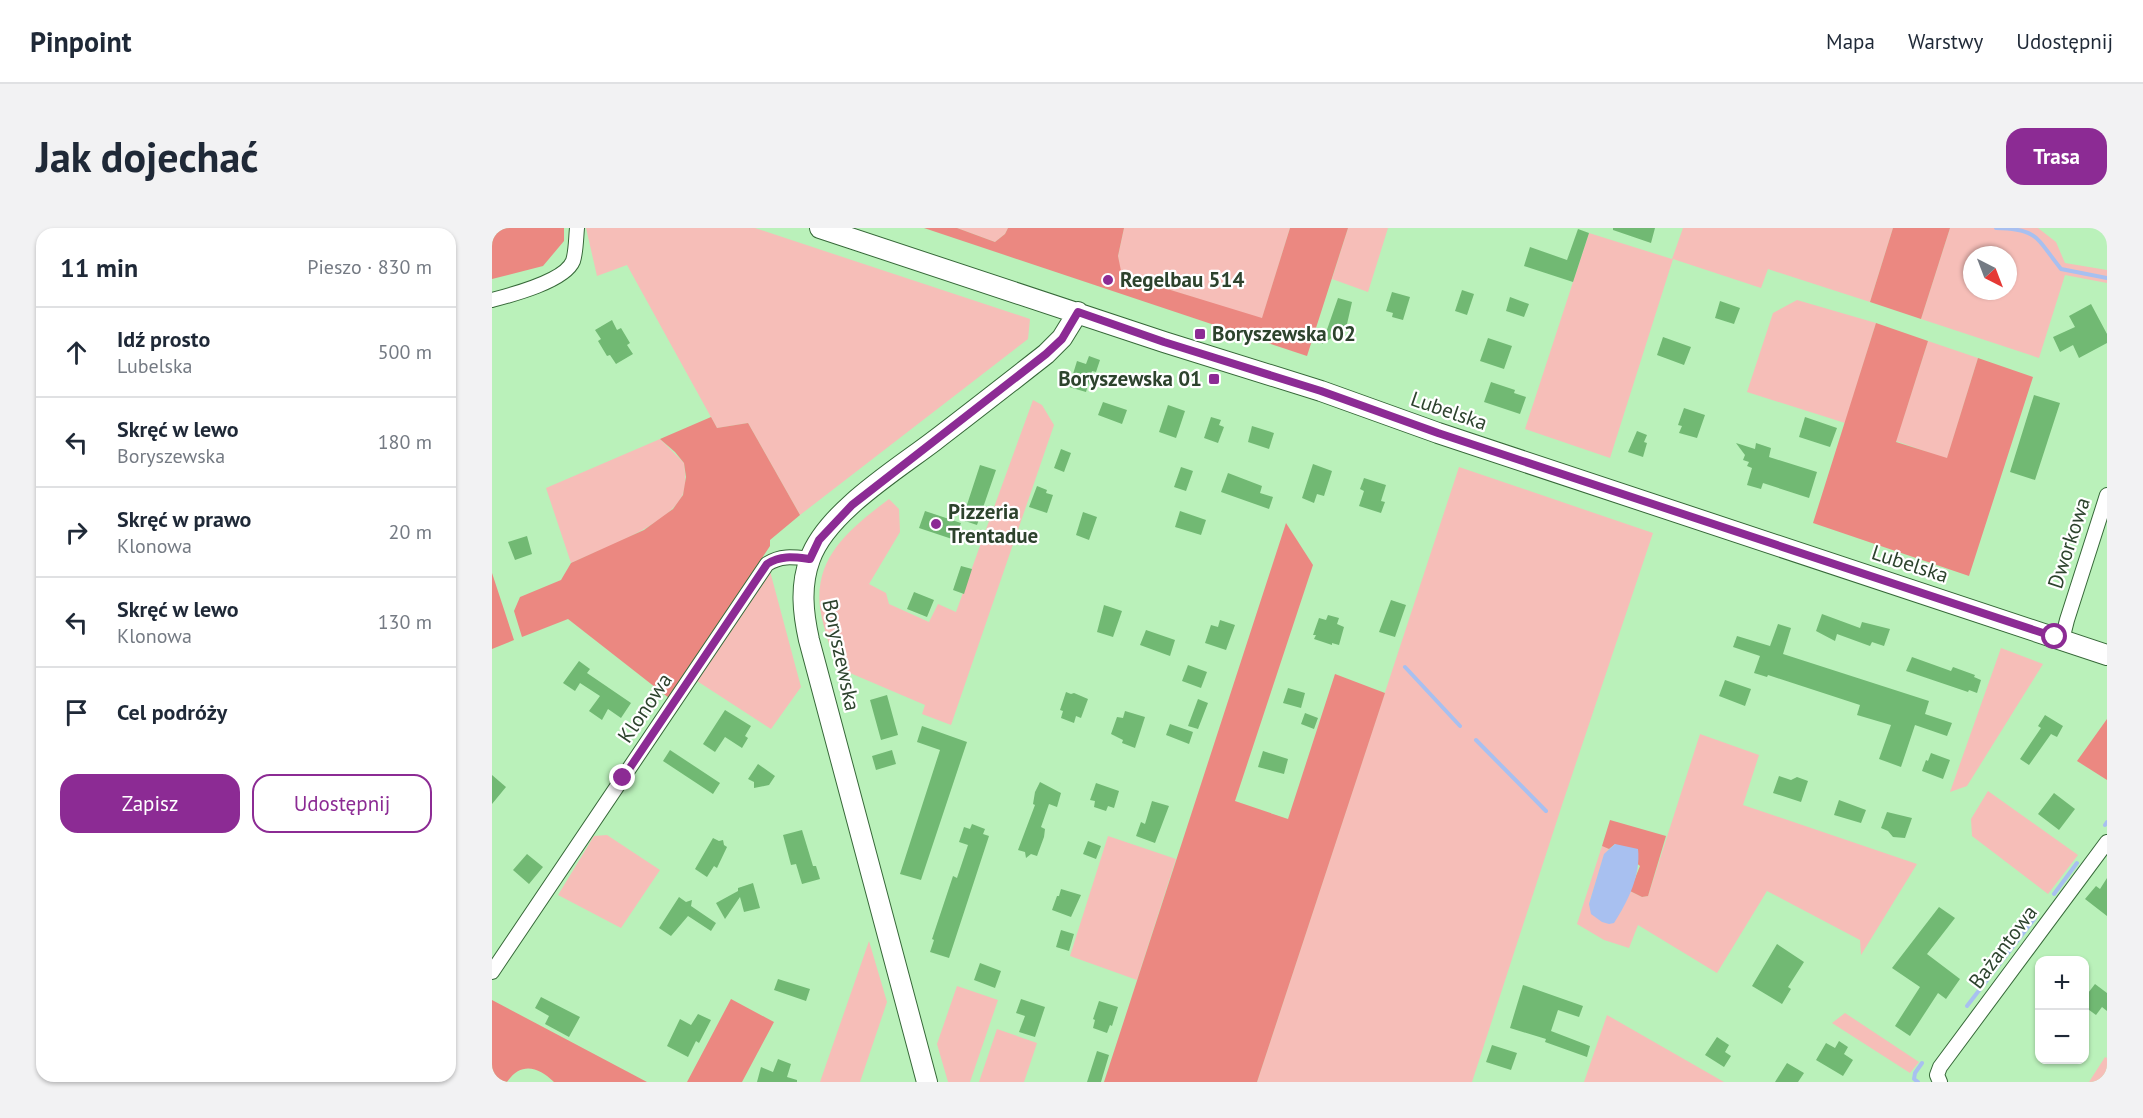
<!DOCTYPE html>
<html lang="pl">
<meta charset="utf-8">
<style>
:root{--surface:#fff;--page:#f2f2f3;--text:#1f2937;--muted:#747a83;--line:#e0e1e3;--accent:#8c2b94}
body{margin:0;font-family:"PT Sans",sans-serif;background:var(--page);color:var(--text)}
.controls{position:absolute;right:18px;bottom:18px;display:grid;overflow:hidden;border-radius:12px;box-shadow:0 2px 4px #0004}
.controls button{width:54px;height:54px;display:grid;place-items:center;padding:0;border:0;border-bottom:2px solid var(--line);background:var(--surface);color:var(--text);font:30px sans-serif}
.compass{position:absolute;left:1471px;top:18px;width:54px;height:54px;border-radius:50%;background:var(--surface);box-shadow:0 2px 4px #0004;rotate:138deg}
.stop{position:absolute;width:18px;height:18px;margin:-14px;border:4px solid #8c2b94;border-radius:50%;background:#fff}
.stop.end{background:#8c2b94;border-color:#fff;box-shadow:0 2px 6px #0008}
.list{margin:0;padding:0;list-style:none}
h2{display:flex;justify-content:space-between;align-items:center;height:78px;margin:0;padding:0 24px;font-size:26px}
h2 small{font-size:20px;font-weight:400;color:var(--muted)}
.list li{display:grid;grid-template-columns:39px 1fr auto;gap:18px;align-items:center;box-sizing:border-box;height:90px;padding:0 24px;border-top:2px solid var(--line)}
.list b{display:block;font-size:22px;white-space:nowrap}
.list p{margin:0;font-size:20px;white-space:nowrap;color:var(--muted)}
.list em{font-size:20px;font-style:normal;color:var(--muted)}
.actions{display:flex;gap:12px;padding:18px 24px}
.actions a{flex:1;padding:14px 0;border:2px solid var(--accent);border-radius:18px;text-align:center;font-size:21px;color:var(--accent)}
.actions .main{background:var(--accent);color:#fff}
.icon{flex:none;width:33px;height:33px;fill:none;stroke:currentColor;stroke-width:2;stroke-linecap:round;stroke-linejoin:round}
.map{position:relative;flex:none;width:1615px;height:854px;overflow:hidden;border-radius:18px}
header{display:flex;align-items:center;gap:36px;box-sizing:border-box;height:84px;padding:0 30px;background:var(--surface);border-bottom:2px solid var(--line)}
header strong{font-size:28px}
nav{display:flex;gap:33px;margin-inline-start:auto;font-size:21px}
.intro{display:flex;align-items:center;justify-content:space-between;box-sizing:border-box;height:144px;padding:0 36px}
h1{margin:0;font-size:42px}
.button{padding:15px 27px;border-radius:18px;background:var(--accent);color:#fff;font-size:21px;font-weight:700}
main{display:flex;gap:36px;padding:0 36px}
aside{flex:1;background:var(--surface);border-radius:18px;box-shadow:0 2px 4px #0004}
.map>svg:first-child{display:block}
</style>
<header>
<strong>Pinpoint</strong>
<nav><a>Mapa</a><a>Warstwy</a><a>Udostępnij</a></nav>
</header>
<div class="intro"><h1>Jak dojechać</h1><a class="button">Trasa</a></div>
<main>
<aside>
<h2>11 min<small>Pieszo · 830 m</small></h2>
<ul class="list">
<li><svg class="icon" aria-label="ahead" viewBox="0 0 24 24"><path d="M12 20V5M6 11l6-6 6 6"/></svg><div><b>Idź prosto</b><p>Lubelska</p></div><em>500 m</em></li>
<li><svg class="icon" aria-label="left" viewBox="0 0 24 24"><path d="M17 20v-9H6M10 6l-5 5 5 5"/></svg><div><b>Skręć w lewo</b><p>Boryszewska</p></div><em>180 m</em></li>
<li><svg class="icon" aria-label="right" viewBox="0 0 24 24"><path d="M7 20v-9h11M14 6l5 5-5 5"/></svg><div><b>Skręć w prawo</b><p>Klonowa</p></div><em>20 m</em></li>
<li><svg class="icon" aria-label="left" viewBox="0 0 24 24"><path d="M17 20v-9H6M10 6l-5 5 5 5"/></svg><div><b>Skręć w lewo</b><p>Klonowa</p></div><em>130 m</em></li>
<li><svg class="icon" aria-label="arrive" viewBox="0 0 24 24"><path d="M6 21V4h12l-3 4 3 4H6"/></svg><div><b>Cel podróży</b></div></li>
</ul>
<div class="actions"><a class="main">Zapisz</a><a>Udostępnij</a></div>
</aside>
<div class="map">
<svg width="1615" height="854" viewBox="0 0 1615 854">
<rect width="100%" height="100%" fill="#baf1ba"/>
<!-- green -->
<path fill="#f6beb8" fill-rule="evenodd" d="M94,0H263L538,91L536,111L308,287L256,195L225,200L135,37L105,48Z
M465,0H516L513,6L503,14Z
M632,0H798L770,91L646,52L628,43L626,28Z
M856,0H896L876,64L840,51Z
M1191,0H1401L1378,74L1276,41L1269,60L1181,31L1118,230L1033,201L1097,5L1180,31Z
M1458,0H1546L1564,14L1573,35L1615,42V55L1573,47L1547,130L1429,91ZM1480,27H1516V63H1480Z
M1305,72L1384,95L1353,195L1255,164L1281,85Z
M1436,113L1486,130L1455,231L1404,213Z
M541,172L550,177L562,197L459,497L430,486L433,477L344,439C339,420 331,400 328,380C322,328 359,300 397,271L407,281L408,304L377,356L394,365L397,376L437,394L446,376L464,384Z
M168,211L192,235C193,245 195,258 190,268C175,298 109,321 79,335L54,260Z
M967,239L1161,305L1070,577L980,854H765Z
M278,343L309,459L279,501L205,453Z
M1509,420L1551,436L1475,558L1458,564Z
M1208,506L1267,527L1251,577L1425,636L1369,727L1368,712L1275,663L1225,745L1146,697L1137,720L1112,712L1085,696L1110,618L1117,621L1112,627L1097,676L1128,685L1138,663L1150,669L1156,668Z
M1496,563L1586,627L1556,666L1480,608L1479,591Z
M115,607L168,642L129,700L66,667L102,608Z
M616,608L684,631L645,752L578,728Z
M377,713L395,774L368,854H328Z
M465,758L506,772L478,854H456L445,816Z
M1353,785L1427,834L1418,845L1340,795Z
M1115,787L1232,854H1092Z
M505,801L545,815L532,854H487Z
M1613,829L1615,830V854H1597Z"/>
<!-- forest -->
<path fill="#eb8881" d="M0,0H72V13L51,38L0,51Z
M432,0H465L503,14L513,6L516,0H632L626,28L629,43L646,52L770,90L798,0H856L815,128Z
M1401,0H1458L1429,91L1378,74Z
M1384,95L1436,113L1404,214L1455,230L1486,130L1541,149L1477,348L1321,295Z
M219,189L225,200L256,195L308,287L278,312V318L177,470L76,391L30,409L22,383L28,369L69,352L79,335L152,302L181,281L191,267L194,249L192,235L183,224L168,211Z
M794,295L821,337L743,573L796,591L843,446L893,465L765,854H612Z
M0,345L22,412L0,421Z
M1615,491V552L1585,533Z
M1118,592L1174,608L1156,668L1150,669L1138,663L1148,638L1123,616L1117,621L1110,618Z
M239,771L282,794L250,854H195Z
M0,772L155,854H62C47,839 29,833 15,854H0Z"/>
<!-- water -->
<path fill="#a8c0f0" d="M1123,616L1146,621C1149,647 1136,673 1122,695L1117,696L1110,694L1099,686L1097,676L1112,626Z"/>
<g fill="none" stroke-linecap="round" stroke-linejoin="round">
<!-- stream -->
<path stroke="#a8c0f0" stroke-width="4" d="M1504,0C1547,1 1544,10 1569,41L1615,50
M913,439L968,498
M984,512L1054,583
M1613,597L1615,594
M1562,666L1585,635
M1475,778L1543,690
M1426,854L1422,851L1423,845L1430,835"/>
</g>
<!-- building -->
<path fill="#71b973" d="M1121,0H1163L1159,15L1121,2Z
M1086,1L1097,5L1081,54L1032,38L1038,19L1075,32Z
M970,62L982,66L975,87L963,83Z
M900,64L918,69L911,92L900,89L901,85L894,83Z
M1018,69L1037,76L1032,89L1014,83Z
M846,70L860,74L853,105L850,112L841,109L830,116Z
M1228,73L1248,80L1242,96L1223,90Z
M1599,76L1615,106V115L1587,130L1581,117L1568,124L1561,109L1583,99L1577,88Z
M120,92L125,102L129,100L138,115L135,117L141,126L124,136L118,127L115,128L106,113L109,111L103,102Z
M1171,109L1199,119L1192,137L1165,127Z
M996,110L1020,118L1012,141L988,133Z
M597,128L608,132L604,144L600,143L594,164L577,159L585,133L594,136Z
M999,154L1023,162L1022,165L1034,169L1028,186L992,174Z
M1542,167L1568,175L1543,252L1518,244Z
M611,174L635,182L630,196L606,187Z
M676,177L693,183L684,210L667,204Z
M1192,180L1213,187L1205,210L1187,205L1190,198L1186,197Z
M719,189L729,192L727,197L732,199L726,215L712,210Z
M1313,189L1345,200L1338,219L1307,209Z
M760,198L782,205L777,221L756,214Z
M1145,203L1155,207L1152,214L1155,215L1151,229L1136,224Z
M1244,215L1263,221L1264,215L1279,220L1277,229L1325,244L1317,270L1271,255L1269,261L1255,257L1260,240L1255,238L1257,234L1251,232L1253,227Z
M569,221L579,225L572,244L562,240Z
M821,236L840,243L832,268L825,266L822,275L810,270Z
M488,237L504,242L485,297L470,292Z
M689,239L701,243L694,263L682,259Z
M736,245L770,258L768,265L781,269L777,281L729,264Z
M872,250L894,257L889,273L893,274L889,285L867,278L872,263L868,261Z
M545,258L555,262L554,265L561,267L555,285L537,279Z
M433,283L469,295L463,312L427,300Z
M688,283L714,292L709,307L683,299Z
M591,284L605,289L597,312L584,307Z
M35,308L40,326L23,332L16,314Z
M469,338L480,341L472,366L461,362Z
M422,364L442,372L435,389L415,381Z
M899,372L914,377L903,409L887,404Z
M612,377L630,383L621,409L605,404Z
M1330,386L1368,400L1370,394L1398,401L1392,418L1380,414L1378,418L1345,406L1343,413L1324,403Z
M836,387L847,390L845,396L852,399L847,417L840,415V417L822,411L824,407H821L827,390L834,392Z
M728,392L743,397L734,422L713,415L719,397L726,399Z
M1286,396L1299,400L1291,426L1437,473L1433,486L1460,495L1455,508L1423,497L1409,539L1387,531L1399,497L1365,487L1368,477L1276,447L1275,449L1262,445L1268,428L1241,419L1245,408L1278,418Z
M654,402L683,412L678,428L648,417Z
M1420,429L1459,443L1461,439L1483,447L1482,449L1489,452L1485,465L1477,462L1476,464L1414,443Z
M87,433L98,441L95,445L139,475L129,490L116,481L110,492L97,483L108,468L88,455L83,463L71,455Z
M696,437L715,444L709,460L690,453Z
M1233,452L1259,461L1253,478L1227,468Z
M796,460L813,465L809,480L791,475Z
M574,464L579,466L582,465L596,471L589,490L584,488L582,495L569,490L571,483L568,482Z
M395,467L406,507L389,512L378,472Z
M706,471L716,475L706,501L696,498Z
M233,482L259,498L253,508L256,510L250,520L233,509L223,524L211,516Z
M633,483L653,489L643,520L630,515L631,512L619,506L625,489L631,490Z
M813,485L826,490L822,501L809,496Z
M1553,487L1571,498L1565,509L1559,506L1537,537L1528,531L1549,500L1546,498Z
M678,496L701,504L697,516L674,507Z
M430,498L475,514L429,652L408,646L448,522L425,514Z
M178,522L228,555L221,566L171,533Z
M400,522L404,536L384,542L380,528Z
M771,523L796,531L792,546L766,539Z
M1439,525L1458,532L1451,551L1430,543L1434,532L1436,533Z
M266,536L283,548L277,557L262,560V554L256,551Z
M0,547L14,559L0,576Z
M1287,548L1299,552L1305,549L1316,553L1309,574L1281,565Z
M548,554L569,565L565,579L557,576L549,599L553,601L552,609L545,628L539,626L534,630L533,624L526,622L543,577L541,576L543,564Z
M604,555L627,563L622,580L616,578L614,583L602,579L603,573L598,572Z
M1562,565L1583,581L1567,602L1546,586Z
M1347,572L1374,582L1369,595L1342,587Z
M660,573L677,578L663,615L644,608L649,594L653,596Z
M1395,584L1420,590L1413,610L1401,609L1396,603L1389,600Z
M480,596L493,601L491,606L497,608L457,730L438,724L442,712L440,711L461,648L465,650L476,617L467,614L472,599L478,601Z
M310,602L321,638H324L328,651L310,656L304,636L299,637L291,607Z
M221,610L227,613L231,612L232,617L235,619L225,640L222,638L215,649L203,641Z
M596,613L609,618L604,631L591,626Z
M35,626L51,639L37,656L21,642Z
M1615,650V688L1593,671L1604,658L1608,661Z
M261,655L268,680L252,684L248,669L233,691L224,675L246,663V660Z
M569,661L589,667L579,689L560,682L565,668H567Z
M187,669L194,674L200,672L199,678L224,695L219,703L196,688L179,708L167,700Z
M1447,679L1463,690L1435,726L1468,751L1454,771L1446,765L1418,808L1403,798L1428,759L1400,740Z
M569,702L582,706L577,723L564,719Z
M1285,716L1312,734L1296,759L1299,761L1290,776L1260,758Z
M488,735L509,743L503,760L482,752Z
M286,751L318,761L314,773L282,762Z
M1603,756L1615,765V783L1610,779L1604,787L1593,779V769Z
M1031,757L1091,778L1087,789L1066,782L1059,803L1098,818L1095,829L1053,814L1054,811L1018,800Z
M49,769L88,789L77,809L53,796L57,788L43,780Z
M529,771L553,779L543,809L527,804L533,788L524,785Z
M607,773L626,779L620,798L618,797L615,805L601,800L603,792L601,791Z
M206,786L219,792L207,815L204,813L196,829L175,818L188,791L199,797Z
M1225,809L1237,817L1233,824L1239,828L1232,839L1213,827Z
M1347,813L1356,819L1352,826L1361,832L1351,848L1324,832L1334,815L1343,820Z
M1000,817L1025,825L1019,842L994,834Z
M605,823L617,827L609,854H595Z
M286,831L299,836L295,849L305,852V854H265L269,839L281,844Z
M1295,835L1312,845L1306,854H1283Z"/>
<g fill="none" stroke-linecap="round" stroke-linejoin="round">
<defs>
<path id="street" d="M0,72C19,67 73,53 81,33C84,24 84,10 85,0
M1570,412L1575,392L1615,267
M0,744L275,336C289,327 301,329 318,331
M1448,854L1445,847L1448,839L1615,614"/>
<path id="secondary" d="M328,0L672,114L829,163L946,205L1615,427
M435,854L317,412C311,385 308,358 318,331C334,285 404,242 442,213C480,184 517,155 554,126L570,110L586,84"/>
</defs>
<!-- street casing -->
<use href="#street" stroke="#366838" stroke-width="16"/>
<!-- secondary casing -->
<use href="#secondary" stroke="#366838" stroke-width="22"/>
<!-- street -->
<use href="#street" stroke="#fff" stroke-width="14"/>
<!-- secondary -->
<use href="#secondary" stroke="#fff" stroke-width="20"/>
</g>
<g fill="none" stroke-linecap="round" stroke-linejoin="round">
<!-- route -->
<path stroke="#8c2b94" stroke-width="8" d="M131,550L275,336C289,327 301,329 318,331L327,312L360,277L554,126L570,111L586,84L672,114L829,163L946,205L1563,409"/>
</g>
<!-- markers -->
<g fill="#8c2b94" stroke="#fff" stroke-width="2">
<circle cx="616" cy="52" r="6"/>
<rect x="702" y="100" width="12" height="12" rx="3"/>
<rect x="716" y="145" width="12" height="12" rx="3"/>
<circle cx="444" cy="296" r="6"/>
</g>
<g text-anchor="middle" stroke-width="4.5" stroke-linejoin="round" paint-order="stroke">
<!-- poi labels -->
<g font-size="21" font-weight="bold" fill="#2d432d" stroke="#fff" text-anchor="start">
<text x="628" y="59">Regelbau 514</text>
<text x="720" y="113">Boryszewska 02</text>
<text x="710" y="158" text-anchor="end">Boryszewska 01</text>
<text x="456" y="291">Pizzeria<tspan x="456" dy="24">Trentadue</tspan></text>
</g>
<!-- street labels -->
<g font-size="21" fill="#2d432d" stroke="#fff">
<text transform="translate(957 183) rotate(19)" y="7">Lubelska</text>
<text transform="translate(1577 315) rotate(-72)" y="7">Dworkowa</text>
<text transform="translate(1418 336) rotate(18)" y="7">Lubelska</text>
<text transform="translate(349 427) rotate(78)" y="7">Boryszewska</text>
<text transform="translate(153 480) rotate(-56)" y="7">Klonowa</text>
<text transform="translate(1511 719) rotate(-53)" y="7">Bażantowa</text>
</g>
</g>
</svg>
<div class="controls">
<button>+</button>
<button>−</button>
</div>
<svg class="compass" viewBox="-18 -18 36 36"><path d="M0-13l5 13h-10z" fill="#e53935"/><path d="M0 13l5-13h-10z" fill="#747a83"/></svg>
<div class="stop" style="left:1563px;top:409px"></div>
<div class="stop end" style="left:131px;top:550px"></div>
</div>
</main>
